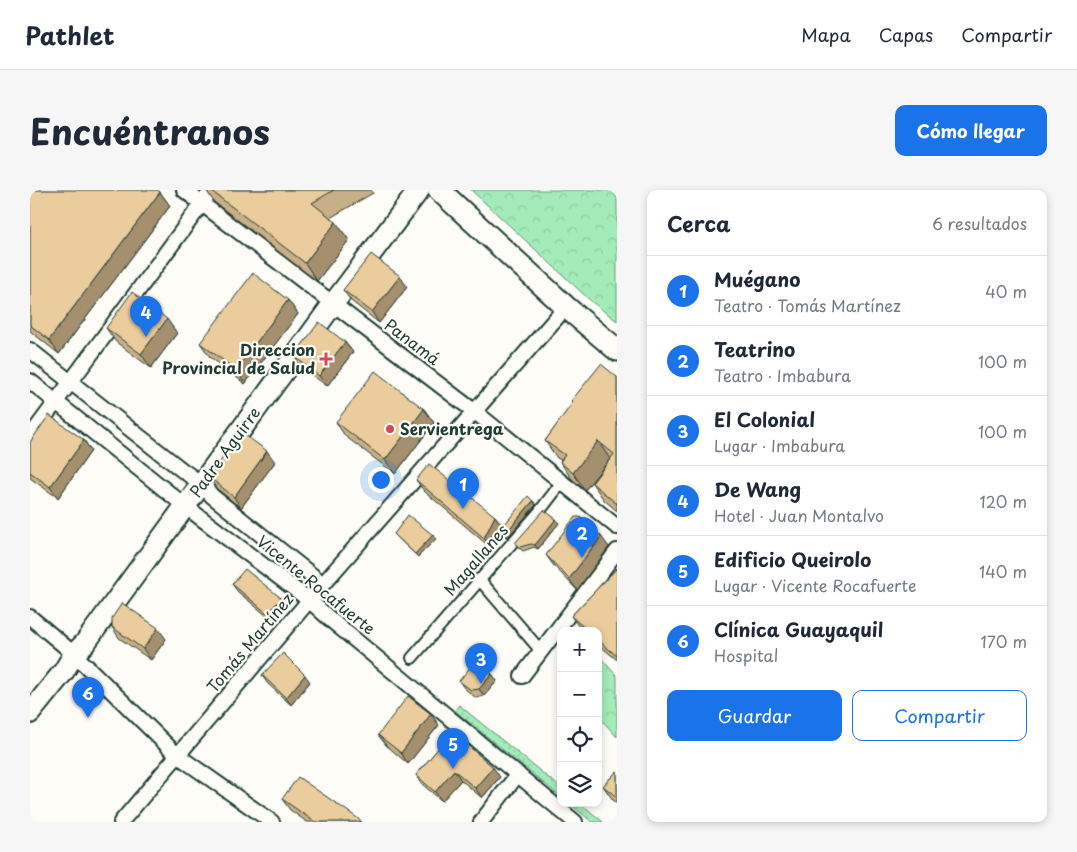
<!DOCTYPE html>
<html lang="es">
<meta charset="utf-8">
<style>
:root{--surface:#fff;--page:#f6f6f7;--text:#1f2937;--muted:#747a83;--line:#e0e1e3;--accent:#1a73e8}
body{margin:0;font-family:"Playpen Sans",sans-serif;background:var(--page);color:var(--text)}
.controls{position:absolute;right:15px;bottom:15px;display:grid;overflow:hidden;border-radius:10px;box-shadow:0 2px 8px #0003}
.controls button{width:45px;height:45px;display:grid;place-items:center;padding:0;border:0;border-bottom:1px solid var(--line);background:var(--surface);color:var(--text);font:25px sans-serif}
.you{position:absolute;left:350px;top:289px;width:18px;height:18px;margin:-12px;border:4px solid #fff;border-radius:50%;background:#1a73e8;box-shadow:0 0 0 8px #1a73e833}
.badge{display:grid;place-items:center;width:32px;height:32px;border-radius:50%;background:var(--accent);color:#fff;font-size:16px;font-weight:700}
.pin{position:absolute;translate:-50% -41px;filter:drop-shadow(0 1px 2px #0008)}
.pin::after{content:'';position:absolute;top:26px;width:18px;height:15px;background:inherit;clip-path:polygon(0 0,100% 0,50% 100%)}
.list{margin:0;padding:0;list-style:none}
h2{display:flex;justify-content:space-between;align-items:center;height:65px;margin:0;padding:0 20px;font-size:21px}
h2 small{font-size:16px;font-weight:400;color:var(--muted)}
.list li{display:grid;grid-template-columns:32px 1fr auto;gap:15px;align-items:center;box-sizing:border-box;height:70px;padding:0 20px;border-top:1px solid var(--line)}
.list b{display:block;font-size:19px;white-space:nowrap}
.list p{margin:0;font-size:16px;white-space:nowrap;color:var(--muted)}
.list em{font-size:16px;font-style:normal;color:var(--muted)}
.actions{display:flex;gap:10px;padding:15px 20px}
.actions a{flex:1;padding:11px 0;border:1px solid var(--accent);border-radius:10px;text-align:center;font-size:18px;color:var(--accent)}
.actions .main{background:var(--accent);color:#fff}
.icon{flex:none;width:28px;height:28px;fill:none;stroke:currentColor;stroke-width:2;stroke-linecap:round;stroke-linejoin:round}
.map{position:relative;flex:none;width:587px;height:632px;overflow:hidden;border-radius:10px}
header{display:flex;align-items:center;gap:30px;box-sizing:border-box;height:70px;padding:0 25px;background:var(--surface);border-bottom:1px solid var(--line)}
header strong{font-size:24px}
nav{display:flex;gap:28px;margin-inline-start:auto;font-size:18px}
.intro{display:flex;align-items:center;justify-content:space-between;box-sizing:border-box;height:120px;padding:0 30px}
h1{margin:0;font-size:35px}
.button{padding:12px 22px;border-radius:10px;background:var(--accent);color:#fff;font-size:18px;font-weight:700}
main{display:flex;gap:30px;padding:0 30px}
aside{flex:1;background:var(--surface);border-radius:10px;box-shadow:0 2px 8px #0003}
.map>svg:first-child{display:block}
</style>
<header>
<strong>Pathlet</strong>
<nav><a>Mapa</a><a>Capas</a><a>Compartir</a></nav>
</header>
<div class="intro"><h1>Encuéntranos</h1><a class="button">Cómo llegar</a></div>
<main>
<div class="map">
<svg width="587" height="632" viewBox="0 0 587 632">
<defs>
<pattern id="grass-dots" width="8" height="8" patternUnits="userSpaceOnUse" patternTransform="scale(1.25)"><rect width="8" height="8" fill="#a3ebb9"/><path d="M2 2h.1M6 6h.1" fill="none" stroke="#8ccaa0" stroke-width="1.8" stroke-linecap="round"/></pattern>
<pattern id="park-crowns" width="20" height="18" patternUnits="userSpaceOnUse" patternTransform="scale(1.25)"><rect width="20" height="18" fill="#a3ebb9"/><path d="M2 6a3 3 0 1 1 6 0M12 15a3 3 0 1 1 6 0" fill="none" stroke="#8ccaa0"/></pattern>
</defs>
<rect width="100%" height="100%" fill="#fdfcf7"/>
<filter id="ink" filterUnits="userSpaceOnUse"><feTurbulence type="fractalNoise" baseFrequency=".02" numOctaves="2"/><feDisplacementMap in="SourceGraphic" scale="10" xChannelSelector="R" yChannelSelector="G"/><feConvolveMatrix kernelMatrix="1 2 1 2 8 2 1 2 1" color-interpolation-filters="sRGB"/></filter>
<g filter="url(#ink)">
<!-- grass -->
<path fill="url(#grass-dots)" stroke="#619476" d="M429,515L531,598V607L424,520Z
M539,613H550L573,632H562Z"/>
<!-- park -->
<path fill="url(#park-crowns)" stroke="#619476" d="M441,0H587V131L562,112Z
M568,465L587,486V547L568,526Z"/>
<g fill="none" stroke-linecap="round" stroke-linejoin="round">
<defs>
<path id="pedestrian" d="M449,389L511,461
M382,468L509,322L532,292"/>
<path id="minor" d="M154,0L449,225L587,337
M0,160L152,280L172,294L182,306L293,394
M0,191L155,316L279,410L301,430L545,632
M0,247L182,0
M0,427L44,464L147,565L242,632
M492,486L587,361
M91,632L293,394L536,117
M451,632L488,584"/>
<path id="secondary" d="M0,523L34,481L44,464L55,453L303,114L389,0"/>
<path id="primary" d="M409,0L536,117L587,160"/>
</defs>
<!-- pedestrian casing -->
<use href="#pedestrian" stroke="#1f3d34" stroke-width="14"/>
<!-- minor casing -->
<use href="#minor" stroke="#1f3d34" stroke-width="18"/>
<!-- secondary casing -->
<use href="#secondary" stroke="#1f3d34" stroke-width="24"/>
<!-- primary casing -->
<use href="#primary" stroke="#1f3d34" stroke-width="25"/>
<!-- pedestrian -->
<use href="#pedestrian" stroke="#fdfcf7" stroke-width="10"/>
<!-- minor -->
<use href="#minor" stroke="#fdfcf7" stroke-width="14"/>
<!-- secondary -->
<use href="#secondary" stroke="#fdfcf7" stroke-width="20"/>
<!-- primary -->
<use href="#primary" stroke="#fdfcf7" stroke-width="21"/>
</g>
<!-- wall -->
<path fill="#c9af87" stroke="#1f3d34" d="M0,0L130,2L140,16L29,164L0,141Z
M176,0H341L343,3L300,28L319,50L287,91L184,12Z
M377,97L349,133L321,111L313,100Z
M258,110L268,124L215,194L180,167L170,153Z
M76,138L147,143L121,178L86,152Z
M323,162L297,196L271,177L264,166Z
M587,187V321L574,310L562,293L580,269L555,300L542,289L530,272L531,270L527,268L515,251L543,213L541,211Z
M394,219L404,233L365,284L315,246L306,232Z
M54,250L61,261L28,308L0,288V252Z
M245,272L211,318L186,298L179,287Z
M386,290L465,326L473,336L503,311L506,315L477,348L470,341L461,358L394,301Z
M526,329L529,333L508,359L504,357L493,361L488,357L485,353Z
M364,344L403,345L406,349L388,367L367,347Z
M579,357L547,400L524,376L516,365Z
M587,378V470L568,454V441H553L549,437L541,426Z
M202,394L251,408L256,415L243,431L208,402Z
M82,437L136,449L121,470L89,448Z
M462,484L467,491L454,506L446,508L434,498L429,491Z
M232,485L280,492L261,515L237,493Z
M409,535L378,574L356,555L348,545Z
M422,542L470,587L452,608L431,590L412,611L393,595L386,585Z
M587,581V613L583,610L573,596Z
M252,609L332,632H277L260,620Z"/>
<!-- shaded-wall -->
<path fill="#a48f6e" stroke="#1f3d34" d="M130,2L140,16L29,164L19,150Z
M306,32L319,50L287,91L275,73Z
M370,86L377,97L349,133L342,122Z
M258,110L268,124L215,194L206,180Z
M137,129L147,143L121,178L111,164Z
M315,152L323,162L297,196L289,186Z
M394,219L404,233L365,284L355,270Z
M54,250L61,261L28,308L20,297Z
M568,251L580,269L555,300L543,283Z
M237,261L245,272L211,318L204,307Z
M503,311L506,315L477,348L475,344Z
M465,326L473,336L461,358L454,348Z
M526,329L529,333L508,359L505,355Z
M403,345L406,349L388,367L385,364Z
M571,346L579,357L547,400L539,389Z
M251,408L256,415L243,431L238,424Z
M128,438L136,449L121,470L113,459Z
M462,484L467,491L454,506L449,499Z
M275,485L280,492L261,515L256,508Z
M401,524L409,535L378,574L371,563Z
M463,577L470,587L452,608L445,598Z
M424,580L431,590L412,611L405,602Z"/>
<!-- building -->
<path fill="#eacc9d" stroke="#1f3d34" d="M0,0H128L130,2L19,150L0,135Z
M180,0H304L282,13L306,32L275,73Z
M341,64L370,86L342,122L313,100Z
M223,83L258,110L206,180L170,153Z
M102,102L137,129L111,164L76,138Z
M289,132L315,152L289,186L264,166Z
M571,174L587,187V314L562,293L584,264L568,251L543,283L530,272L535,265L515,251L543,212L541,211Z
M345,181L394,219L355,270L306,232Z
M19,225L54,250L20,297L0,282V252Z
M211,242L237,261L204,307L179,287Z
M399,274L465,326L454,348L386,290Z
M498,306L503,311L475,344L470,340Z
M514,320L526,329L505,355L501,354L490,357L485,353Z
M378,325L403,345L385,364L364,344Z
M545,327H550L571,346L539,389L516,365Z
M587,378V466L568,450V441H558L541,426Z
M215,379L251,408L238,424L202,394Z
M92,413L128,438L113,459L82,437V428Z
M253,463L275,485L256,508L232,485Z
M446,470L462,484L449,499L441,500L429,491Z
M378,506L401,524L371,563L348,545Z
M422,542L463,577L445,598L424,580L405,602L386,585Z
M587,581V607L573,596Z
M268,587L326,627L332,632H285L252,609Z"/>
</g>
<!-- markers -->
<g fill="#d1495b" stroke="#fdfcf7" stroke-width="2">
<path d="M293.5 161.5h5v5h5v5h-5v5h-5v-5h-5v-5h5z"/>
<circle cx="360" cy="239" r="5"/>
</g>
<g text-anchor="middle" stroke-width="4.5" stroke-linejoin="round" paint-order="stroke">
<!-- street labels -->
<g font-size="16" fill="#1f3d34" stroke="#fdfcf7">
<text transform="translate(382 152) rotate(37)" y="6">Panamá</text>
<text transform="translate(195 262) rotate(-54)" y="6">Padre Aguirre</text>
<text transform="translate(446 370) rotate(-49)" y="6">Magallanes</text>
<text transform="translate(286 395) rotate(39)" y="6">Vicente Rocafuerte</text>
<text transform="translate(220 453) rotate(-50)" y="6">Tomás Martínez</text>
</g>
<!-- poi labels -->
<g font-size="16" font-weight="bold" fill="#1f3d34" stroke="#fdfcf7" text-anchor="end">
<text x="285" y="166">Direccion<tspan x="285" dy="18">Provincial de Salud</tspan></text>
<text x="370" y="245" text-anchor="start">Servientrega</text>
</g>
</g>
</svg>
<div class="controls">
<button>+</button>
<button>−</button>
<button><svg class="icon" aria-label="locate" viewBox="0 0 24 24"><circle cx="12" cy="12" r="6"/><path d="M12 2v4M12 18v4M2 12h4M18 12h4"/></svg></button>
<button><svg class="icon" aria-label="layers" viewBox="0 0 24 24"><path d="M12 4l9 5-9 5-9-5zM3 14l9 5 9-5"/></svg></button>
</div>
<div class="you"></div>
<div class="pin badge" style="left:433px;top:319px">1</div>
<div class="pin badge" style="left:552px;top:368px">2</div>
<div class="pin badge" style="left:451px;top:494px">3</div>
<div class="pin badge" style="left:116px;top:147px">4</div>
<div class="pin badge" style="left:423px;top:579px">5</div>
<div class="pin badge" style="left:58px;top:528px">6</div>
</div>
<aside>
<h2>Cerca<small>6 resultados</small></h2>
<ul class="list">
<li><span class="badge">1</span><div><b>Muégano</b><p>Teatro · Tomás Martínez</p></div><em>40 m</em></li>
<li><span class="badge">2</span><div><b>Teatrino</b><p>Teatro · Imbabura</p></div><em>100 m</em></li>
<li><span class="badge">3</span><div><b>El Colonial</b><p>Lugar · Imbabura</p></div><em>100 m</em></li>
<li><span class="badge">4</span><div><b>De Wang</b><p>Hotel · Juan Montalvo</p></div><em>120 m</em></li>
<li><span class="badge">5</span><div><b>Edificio Queirolo</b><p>Lugar · Vicente Rocafuerte</p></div><em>140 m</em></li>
<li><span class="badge">6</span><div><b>Clínica Guayaquil</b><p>Hospital</p></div><em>170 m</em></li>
</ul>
<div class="actions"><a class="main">Guardar</a><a>Compartir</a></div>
</aside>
</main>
